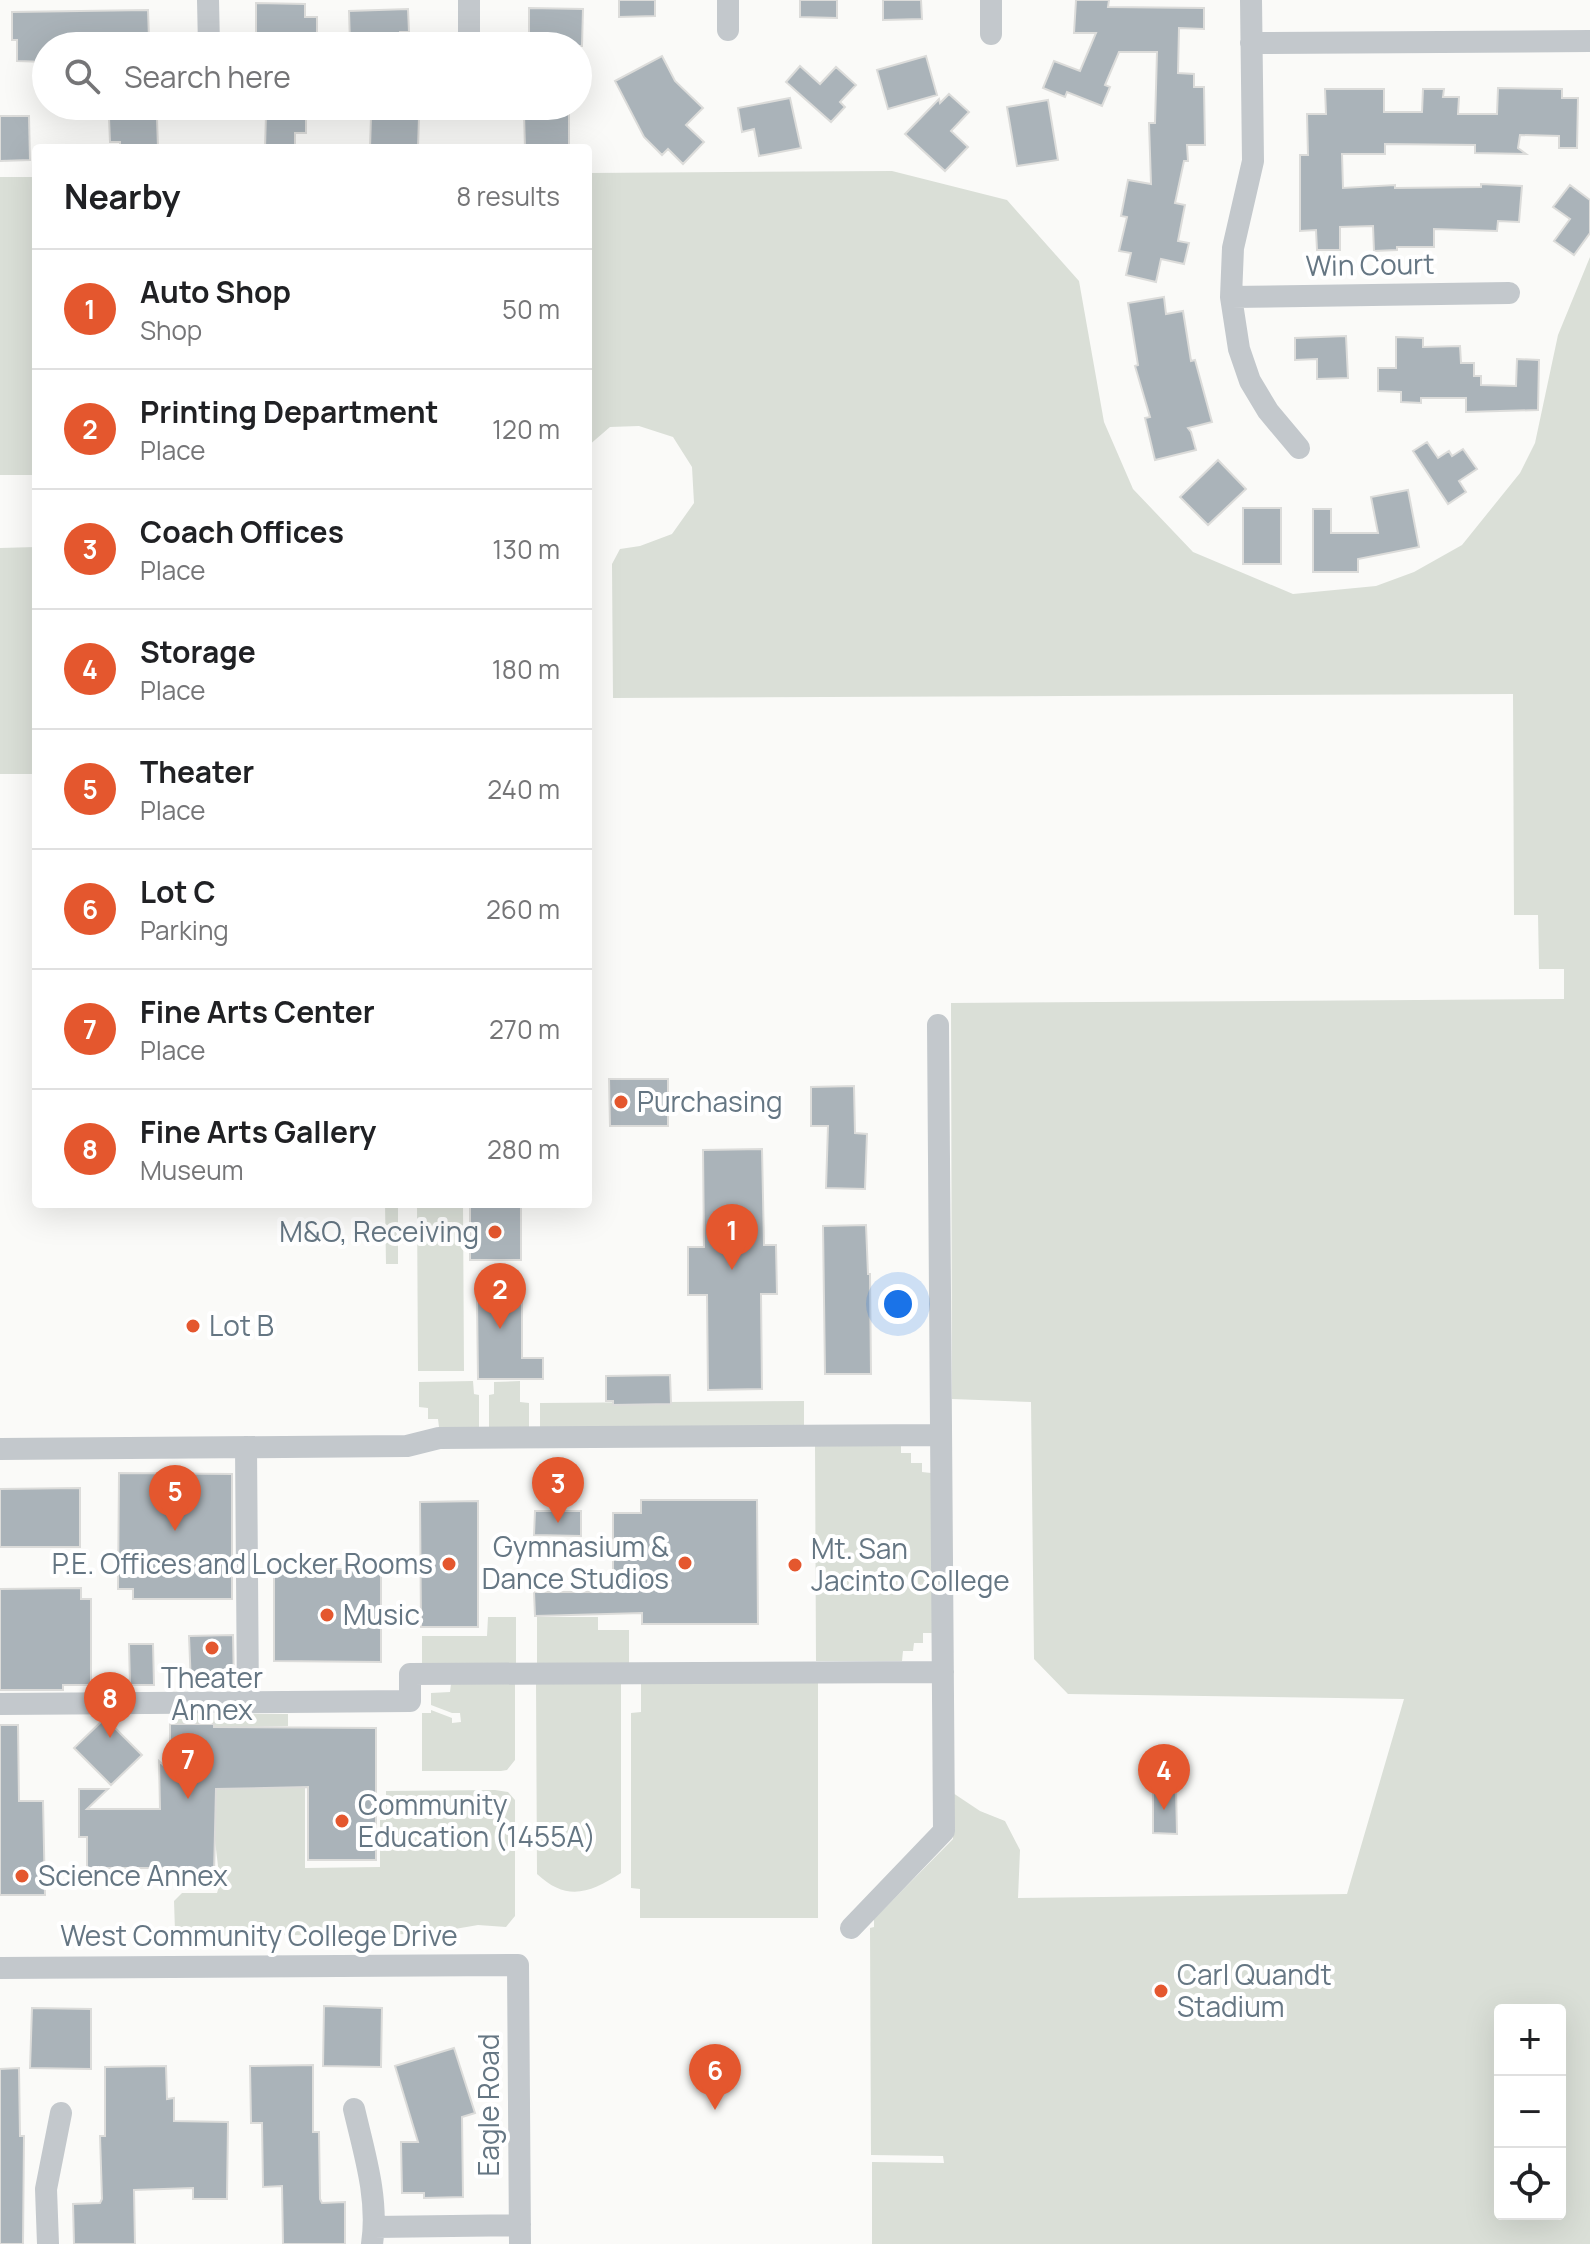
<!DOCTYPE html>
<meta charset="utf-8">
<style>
:root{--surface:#fff;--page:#f2f2f2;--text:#202124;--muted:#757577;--line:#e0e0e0;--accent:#e4572e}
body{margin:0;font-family:Manrope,sans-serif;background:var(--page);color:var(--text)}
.controls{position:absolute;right:24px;bottom:24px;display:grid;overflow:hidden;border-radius:8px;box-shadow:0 8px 32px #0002}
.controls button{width:72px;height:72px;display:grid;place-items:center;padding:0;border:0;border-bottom:2px solid var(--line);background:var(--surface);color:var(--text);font:40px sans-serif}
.you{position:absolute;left:898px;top:1304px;width:28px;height:28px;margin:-20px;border:6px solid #fff;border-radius:50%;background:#1a73e8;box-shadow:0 0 0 12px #1a73e833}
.badge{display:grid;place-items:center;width:52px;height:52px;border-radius:50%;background:var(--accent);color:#fff;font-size:26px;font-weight:700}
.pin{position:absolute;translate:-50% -66px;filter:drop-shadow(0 2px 4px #0008)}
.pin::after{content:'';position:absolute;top:42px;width:28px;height:24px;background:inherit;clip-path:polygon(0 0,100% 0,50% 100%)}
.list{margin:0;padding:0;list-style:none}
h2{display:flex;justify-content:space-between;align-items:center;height:104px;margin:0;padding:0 32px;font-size:34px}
h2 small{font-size:26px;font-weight:400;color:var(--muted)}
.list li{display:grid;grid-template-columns:52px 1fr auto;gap:24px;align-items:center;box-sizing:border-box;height:120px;padding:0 32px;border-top:2px solid var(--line)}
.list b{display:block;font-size:30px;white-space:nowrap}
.list p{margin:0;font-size:26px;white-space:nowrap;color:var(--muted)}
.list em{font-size:26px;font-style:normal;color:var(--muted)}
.icon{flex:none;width:44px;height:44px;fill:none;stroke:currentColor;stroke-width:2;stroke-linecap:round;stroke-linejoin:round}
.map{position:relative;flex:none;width:1590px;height:2244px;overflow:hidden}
.search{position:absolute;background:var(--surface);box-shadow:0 8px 32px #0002;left:32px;top:32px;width:560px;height:88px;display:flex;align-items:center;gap:20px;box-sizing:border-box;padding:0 28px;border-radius:44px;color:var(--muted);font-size:30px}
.panel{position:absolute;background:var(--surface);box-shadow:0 8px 32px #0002;left:32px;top:144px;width:560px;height:1064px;border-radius:8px}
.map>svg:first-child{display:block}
</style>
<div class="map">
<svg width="1590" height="2244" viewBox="0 0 1590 2244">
<rect width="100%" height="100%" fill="#fafaf8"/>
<!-- green -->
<path fill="#dadfd7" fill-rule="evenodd" d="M892,171L1007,200L1079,281L1104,422L1133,489L1193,552L1293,594L1376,586L1414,572L1462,545L1520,473L1535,443L1558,335L1590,257V2244H872V2162L944,2163L943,2156L871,2155L870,1928L874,1927V1919L953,1839V1793L980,1811L1005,1821L1020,1850L1018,1898L1347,1894L1404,1699L1068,1694L1034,1659L1031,1402L952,1399L951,1003L1564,999V969H1539L1538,915H1514L1513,694L613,698L612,564L620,549L640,546L672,534L694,503L692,467L673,437L639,426L610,427L588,446V173ZM1500,2010H1560V2214H1500Z
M0,177H36V475H0Z
M36,547V774H0V548Z
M385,1204H398V1264H386Z
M417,1204H463L464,1371H418Z
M473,1381L474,1394L479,1395V1427H439L438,1419H428V1408L419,1407V1382Z
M520,1381V1402L529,1403V1427H489V1395L494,1394V1382Z
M804,1401V1426L540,1428V1403Z
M901,1444V1453H911V1463H922V1472L931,1473L933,1633H923V1643H914L913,1651H903L902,1661H816L815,1445Z
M488,1617H516V1664H422V1636H487Z
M537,1617H598V1630H629V1663H537Z
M641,1682H818V1918H640V1889L631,1888V1713L641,1712Z
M515,1683V1760L507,1770L501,1771H422V1713H431V1710L452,1718V1723L461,1722L460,1713H452L431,1705V1693L450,1692L451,1684Z
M536,1683H621V1873C590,1893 567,1902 537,1874Z
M175,1714H288V1726L246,1727L247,1788L305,1787V1868L380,1867V1820H386V1791L495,1790L508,1792L515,1800V1916L506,1927L478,1925L426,1934L183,1936L180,1930L175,1931L174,1901L182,1893H217L220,1883L214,1832L217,1772L214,1771V1724H175Z"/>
<!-- building -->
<path fill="#aab3b9" stroke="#dcdcda" stroke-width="2" d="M619,0H655V16L619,17Z
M800,0H837V18L800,17Z
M883,0H921L922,19L883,20Z
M1076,0H1109L1108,7L1204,8V29L1179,28L1178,73L1194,74V87H1204L1205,145H1187L1188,161H1184L1175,203L1185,205L1178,241L1189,243L1184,264L1161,259L1156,282L1126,275L1131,253L1119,251L1127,217L1121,216L1128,180L1151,184L1149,123H1155L1157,52H1119L1105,85L1110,87L1102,106L1067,92L1065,97L1043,88L1054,61L1080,71L1096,33H1074Z
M256,3L305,4V17H317V46H261L262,38H256Z
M529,8L583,9L582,46H529Z
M408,9L409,32H400V46H361V43H350L349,11Z
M148,10L149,39H139V46H46V62L17,61V40H12V12Z
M662,56L675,81L703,108L686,125L704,142L683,164L668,149L662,155L644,137L615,81Z
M926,56L937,95L888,109L877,70Z
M800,66L820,84L836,67L856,85L840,102L845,107L831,122L786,82Z
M1498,88L1562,89V98H1578L1577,148H1559V136L1520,135L1518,148L1526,154L1475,153V145L1385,144V154H1342L1343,188L1395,185V188L1481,187V184L1522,186L1519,222L1498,221L1497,231L1434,229V247H1397V250L1374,251L1373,226L1340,227V250H1317L1316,230L1300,231V155H1308L1307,114H1326L1325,89H1384V112H1422L1423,89H1444L1443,97H1459L1458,114H1497Z
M949,94L969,112L951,131L968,147L945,171L905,134L939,99L940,103Z
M790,98L801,148L759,156L754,129L742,132L738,108Z
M1048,100L1058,160L1017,166L1007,107Z
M569,113V148H525L524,114Z
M266,114L306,115V133H295V148H265Z
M0,116H29L30,160L0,161Z
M371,116L419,117L418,148H370Z
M109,118H157L158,148H120V142H110Z
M1570,185L1590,200V233L1574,255L1554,241L1570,219L1553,207Z
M1164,297L1166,314L1183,311L1191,361L1195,360L1212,422L1188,428L1191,432L1196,450L1155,460L1145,418L1150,417L1135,366L1138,365L1128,303Z
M1346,336L1348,378L1317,379V359L1295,360V338Z
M1396,337L1423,338V347L1460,346L1461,363H1474V376H1481V385L1516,386L1517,359L1539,360L1538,410L1466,412V398H1421V403L1401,402V392L1378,391V368H1396Z
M1427,442L1438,458L1449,451L1452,456L1463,449L1477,469L1459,481L1466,492L1448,504L1413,451Z
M1218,460L1246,489L1208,525L1180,497Z
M1408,490L1419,547L1358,559V572H1313V509H1331V533H1378L1371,497Z
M1243,508H1281V564H1243Z
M609,1079H668V1126H610Z
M854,1086L855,1133L867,1134L865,1189L826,1188L828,1126H811V1087Z
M762,1149L764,1245H776L777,1294H761L762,1389L708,1390L707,1295H688V1247H704L703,1150Z
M470,1204H521V1260H470Z
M866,1225L868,1274H870L871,1374H825L823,1226Z
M477,1300H522V1358H543V1379H478Z
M670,1375L671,1404L613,1405V1401H606V1376Z
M119,1473L232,1474V1599H133V1589H118Z
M80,1488V1547H0V1489Z
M641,1500H757L758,1624H642V1613L535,1616L534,1592H613V1513H641Z
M478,1501V1627H421L420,1502Z
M535,1511H581V1536L534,1535Z
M274,1569H381V1662L274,1661Z
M81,1588V1599H91V1685H63V1690H0V1589Z
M233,1635L234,1684L191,1685L189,1636Z
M129,1644H153L154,1685H130Z
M105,1718L142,1755L111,1785L74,1748Z
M170,1724H214V1727L376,1728V1860H308V1787L216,1789L214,1875H174L163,1868H87V1837H79V1789H108L87,1809H160L159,1761L170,1771Z
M0,1725H18L19,1801H43L45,1895H0Z
M1153,1787H1176L1177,1834L1153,1833Z
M324,2006L382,2008L381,2067L323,2066Z
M32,2008L91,2009V2069L30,2068Z
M454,2048L475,2113L462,2117L463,2197L424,2198V2193H402L401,2142H418L395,2066Z
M313,2065V2132H319L320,2199L322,2203L345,2202V2244H283L282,2186L263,2187L262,2123H251L250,2066Z
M166,2066L167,2099L174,2098V2121L228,2122L227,2199H193V2188L134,2190L135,2244H74L73,2204L100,2203L102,2199L100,2136H105V2067Z
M19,2068L20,2136H24L23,2244H0V2069Z"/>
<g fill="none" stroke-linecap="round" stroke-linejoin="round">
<!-- street -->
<path stroke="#c3c8cc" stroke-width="22" d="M208,0L209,46
M469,0V46
M728,0V30
M991,0V34
M1251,0L1253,161L1233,248L1231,297L1239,349L1250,381L1268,411L1299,448
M1251,43L1590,41
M1231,297L1509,293
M246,1447L248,1703
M0,1449L407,1446L439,1438L941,1435
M0,1704L410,1701V1674L943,1672
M851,1928L944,1831L938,1025
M0,1968L518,1965L520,2244
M354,2109C364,2152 379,2199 372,2244
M374,2227L520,2225
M48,2244L46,2189L61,2113"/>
</g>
<!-- markers -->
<g fill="#e4572e" stroke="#fff" stroke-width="3">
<circle cx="621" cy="1102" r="8"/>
<circle cx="495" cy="1232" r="8"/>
<circle cx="193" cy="1326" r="8"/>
<circle cx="685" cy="1563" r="8"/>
<circle cx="449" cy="1564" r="8"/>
<circle cx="795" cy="1565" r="8"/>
<circle cx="327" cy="1615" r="8"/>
<circle cx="212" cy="1648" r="8"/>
<circle cx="342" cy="1821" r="8"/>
<circle cx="22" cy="1876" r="8"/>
<circle cx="1161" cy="1991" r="8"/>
</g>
<g text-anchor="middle" stroke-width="8" stroke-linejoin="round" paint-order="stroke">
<!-- street labels -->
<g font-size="28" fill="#657683" stroke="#fff">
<text transform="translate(1370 265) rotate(-1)" y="10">Win Court</text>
<text x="259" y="1946">West Community College Drive</text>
<text transform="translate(489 2105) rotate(-90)" y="10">Eagle Road</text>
</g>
<!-- poi labels -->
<g font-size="28" fill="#657683" stroke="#fff" text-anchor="start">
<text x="637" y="1112">Purchasing</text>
<text x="479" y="1242" text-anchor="end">M&amp;O, Receiving</text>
<text x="209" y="1336">Lot B</text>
<text x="669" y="1557" text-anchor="end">Gymnasium &amp;<tspan x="669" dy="32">Dance Studios</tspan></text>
<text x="811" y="1559">Mt. San<tspan x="811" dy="32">Jacinto College</tspan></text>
<text x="433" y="1574" text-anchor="end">P.E. Offices and Locker Rooms</text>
<text x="343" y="1625">Music</text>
<text x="212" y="1688" text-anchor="middle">Theater<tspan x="212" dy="32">Annex</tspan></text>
<text x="358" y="1815">Community<tspan x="358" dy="32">Education (1455A)</tspan></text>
<text x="38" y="1886">Science Annex</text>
<text x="1177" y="1985">Carl Quandt<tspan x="1177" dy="32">Stadium</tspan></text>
</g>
</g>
</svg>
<div class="controls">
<button>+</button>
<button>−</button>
<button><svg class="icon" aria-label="locate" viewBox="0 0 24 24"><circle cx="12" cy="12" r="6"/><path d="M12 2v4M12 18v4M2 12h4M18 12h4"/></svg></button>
</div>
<div class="you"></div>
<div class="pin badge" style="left:732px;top:1270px">1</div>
<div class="pin badge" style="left:500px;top:1329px">2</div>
<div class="pin badge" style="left:558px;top:1523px">3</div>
<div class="pin badge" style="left:1164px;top:1810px">4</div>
<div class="pin badge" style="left:175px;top:1531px">5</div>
<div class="pin badge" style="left:715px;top:2110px">6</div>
<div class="pin badge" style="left:188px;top:1799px">7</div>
<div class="pin badge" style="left:110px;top:1738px">8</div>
<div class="search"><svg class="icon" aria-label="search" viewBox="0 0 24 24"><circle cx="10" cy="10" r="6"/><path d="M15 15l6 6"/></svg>Search here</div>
<section class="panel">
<h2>Nearby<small>8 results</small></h2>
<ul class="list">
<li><span class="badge">1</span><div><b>Auto Shop</b><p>Shop</p></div><em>50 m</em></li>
<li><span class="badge">2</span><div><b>Printing Department</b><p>Place</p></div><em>120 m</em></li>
<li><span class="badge">3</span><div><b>Coach Offices</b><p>Place</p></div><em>130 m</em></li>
<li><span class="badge">4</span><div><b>Storage</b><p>Place</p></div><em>180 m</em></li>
<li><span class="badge">5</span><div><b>Theater</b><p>Place</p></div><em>240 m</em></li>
<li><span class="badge">6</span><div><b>Lot C</b><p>Parking</p></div><em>260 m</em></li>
<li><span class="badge">7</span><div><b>Fine Arts Center</b><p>Place</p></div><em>270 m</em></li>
<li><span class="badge">8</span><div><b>Fine Arts Gallery</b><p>Museum</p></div><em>280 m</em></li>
</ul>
</section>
</div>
